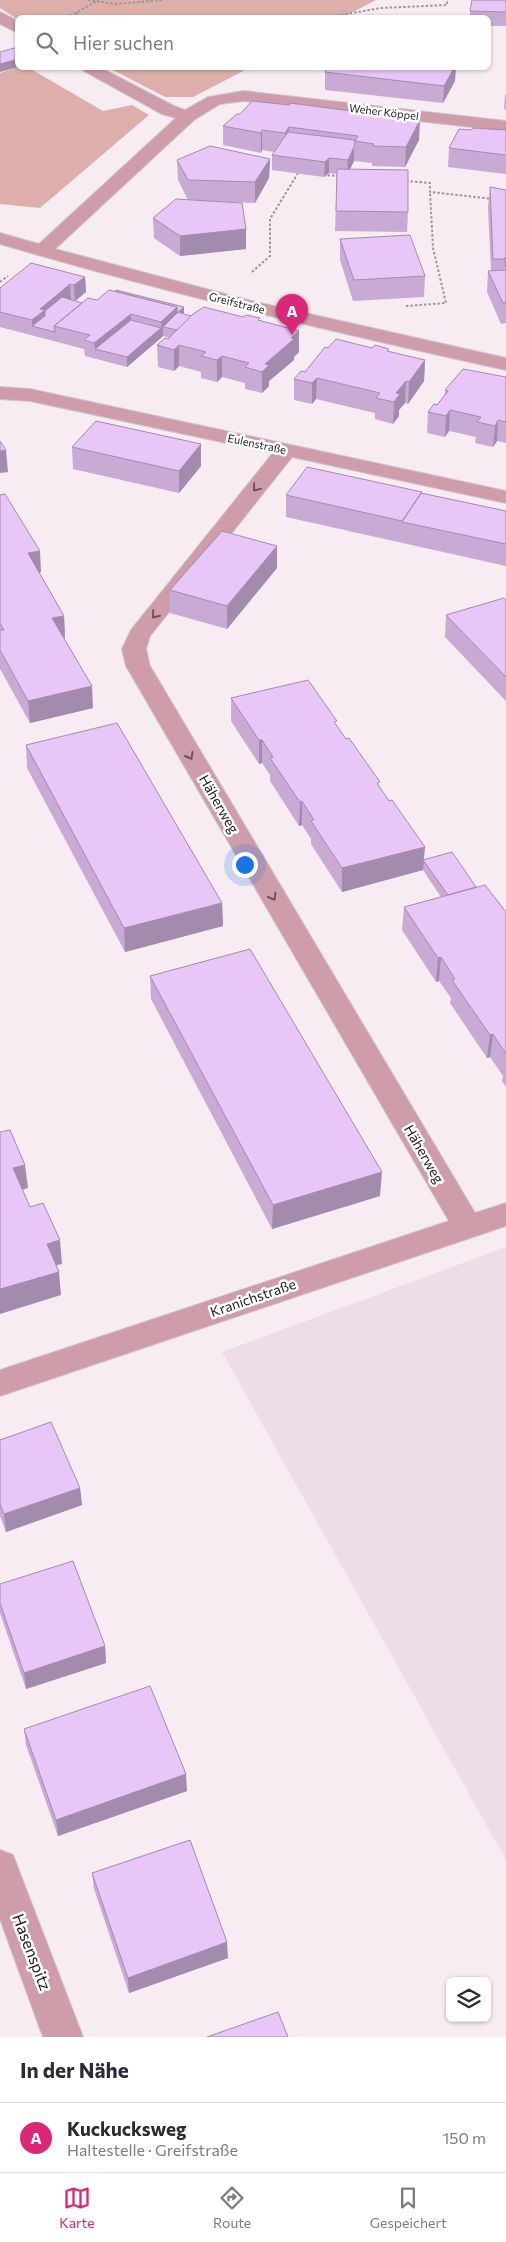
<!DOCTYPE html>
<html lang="de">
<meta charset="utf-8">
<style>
:root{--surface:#fff;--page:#f7f7f7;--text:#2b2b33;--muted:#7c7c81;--line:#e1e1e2;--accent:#db2777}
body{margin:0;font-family:Commissioner,sans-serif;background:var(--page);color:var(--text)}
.controls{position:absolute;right:15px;bottom:15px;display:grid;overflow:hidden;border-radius:8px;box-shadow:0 1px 4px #0004}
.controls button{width:45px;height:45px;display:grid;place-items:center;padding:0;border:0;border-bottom:1px solid var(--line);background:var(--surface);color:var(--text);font:25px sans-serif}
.you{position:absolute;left:244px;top:864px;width:18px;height:18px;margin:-12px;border:4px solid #fff;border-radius:50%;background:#1a73e8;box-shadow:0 0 0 8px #1a73e833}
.badge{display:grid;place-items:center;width:32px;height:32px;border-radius:50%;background:var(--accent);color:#fff;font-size:16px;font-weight:700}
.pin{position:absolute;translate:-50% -41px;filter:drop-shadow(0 1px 2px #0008)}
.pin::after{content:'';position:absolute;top:26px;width:18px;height:15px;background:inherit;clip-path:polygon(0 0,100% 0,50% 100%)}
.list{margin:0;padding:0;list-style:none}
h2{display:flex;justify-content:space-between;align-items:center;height:65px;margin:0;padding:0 20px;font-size:21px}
h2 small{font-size:16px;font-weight:400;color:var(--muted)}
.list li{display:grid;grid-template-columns:32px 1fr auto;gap:15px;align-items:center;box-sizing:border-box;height:70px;padding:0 20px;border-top:1px solid var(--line)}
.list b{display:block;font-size:19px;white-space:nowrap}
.list p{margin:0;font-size:16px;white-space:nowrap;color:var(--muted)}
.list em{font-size:16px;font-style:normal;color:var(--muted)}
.icon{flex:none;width:28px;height:28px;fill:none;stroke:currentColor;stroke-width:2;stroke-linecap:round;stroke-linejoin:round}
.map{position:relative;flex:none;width:506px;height:2037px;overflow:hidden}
.search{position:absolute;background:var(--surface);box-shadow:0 1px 4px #0004;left:15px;right:15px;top:15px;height:55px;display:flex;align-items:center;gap:12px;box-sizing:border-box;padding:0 18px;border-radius:8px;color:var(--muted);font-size:19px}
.sheet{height:135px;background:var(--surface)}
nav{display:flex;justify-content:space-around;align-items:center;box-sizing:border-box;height:70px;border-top:1px solid var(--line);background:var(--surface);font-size:14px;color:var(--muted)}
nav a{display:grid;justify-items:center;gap:2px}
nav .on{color:var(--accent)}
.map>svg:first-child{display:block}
</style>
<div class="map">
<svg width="506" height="2037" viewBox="0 0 506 2037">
<rect width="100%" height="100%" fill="#f6ecf2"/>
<!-- built -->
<path fill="#eedde8" d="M506,1247V1860L222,1352Z"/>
<!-- green -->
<path fill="#deafaa" d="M0,0H376L343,17L17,19L0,8Z
M17,67L29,68L103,111L132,105L149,115L40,208L0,204V73Z
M109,68H249L193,97H165Z"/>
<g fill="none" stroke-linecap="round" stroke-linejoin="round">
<defs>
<path id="minor" d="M0,12L18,21V33L0,24Z
M82,68H101L174,106L185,110L208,97L244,91L506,121V131L244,101L220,104L194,120L55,249L252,301L506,358V370C336,333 166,293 0,244V233L39,244L176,118L162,114L84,71Z
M0,387L30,389L506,491V503L292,457L150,636L146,649L150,666L475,1213L506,1203V1226L0,1396V1370L449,1221L126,666L122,649L131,630L273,453L30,401L0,399Z
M0,1850L13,1855L83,2037H43L0,1919Z"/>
</defs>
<!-- minor casing -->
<use href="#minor" stroke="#cfc7cc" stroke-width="2"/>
<!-- path -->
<path stroke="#9e969b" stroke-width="2" stroke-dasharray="2.5 2" stroke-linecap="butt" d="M88,0L115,4L162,0
M76,13L82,18
M66,18L99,0
M323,18L381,8L447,5V0
M323,175L340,176
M406,181L430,183V192L493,199
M252,272L270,256V219L298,173
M0,282L8,276
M406,306L446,303L433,248L430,192"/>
<!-- minor -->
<use href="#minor" fill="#cf9da9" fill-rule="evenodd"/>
</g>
<!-- wall -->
<path fill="#c8aad5" d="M506,0V26H488V18H470V11Z
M325,72L455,81L443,103L325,90Z
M506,94V110L504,109L505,95Z
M237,114L419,140L405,167L372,166V163L354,161L350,169L408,212L407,232L335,231L337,174L329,173L324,177L272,170V155L275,152L262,150L261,153L223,145V126Z
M471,130H506V174L448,167L449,148Z
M270,159L269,178L255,203L209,201L246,229V249L180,256L154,238L153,218L188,200L178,180L177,160Z
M490,187L506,190V323L501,324L487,292L488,271H491L488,207Z
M340,239L425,276L424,297L353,301L340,260Z
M85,277L86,292L75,301L82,303L97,300L191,316L260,321L299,331V352L294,357V360L269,381V386L262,393L245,389V383L222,377L217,382L201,378V372L179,366L174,371L158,367L157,345L170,338L163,336L127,367L85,356L84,349L0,327V288Z
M389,352L425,360L424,381L408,404L405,403L399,410V416L393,424L375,419V413L316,399L312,404L294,400V379L305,372Z
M506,377V443L497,441L493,447L475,443L476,437L449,431L445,437L427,433L428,412L437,405L445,394V390Z
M72,447L201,466L179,493L73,469Z
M421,493L506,511V566L286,517V495Z
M0,495L41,572L39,573L64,616L65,638H63L93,708L30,723L0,669Z
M277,546V568L227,629L170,613V590Z
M506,600V701L445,637L446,615Z
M231,698L337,726L379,787L424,860L476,887L506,912V1087L502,1081L503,1076L490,1057L487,1058L450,1003L451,998L439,981L436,982L402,930L404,907L441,897L423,870L342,892L311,844V839L302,825L299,826L270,781V775L262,763L259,764L231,721Z
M26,745L222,903L223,926L125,952L27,768Z
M150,976L380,1196L272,1229L151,999Z
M0,1440L80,1488L82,1505L6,1532L0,1516Z
M0,1584L105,1646L106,1663L26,1689L0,1613Z
M24,1729L187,1791L58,1836L26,1745Z
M92,1873L228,1958L129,1993L94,1889Z"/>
<!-- shaded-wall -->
<path fill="#a38bae" d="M18,59V67L0,72V64Z
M454,68H456L455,81L443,103L444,86Z
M420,120L419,140L405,167L406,147Z
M289,127L288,147L285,153V133Z
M262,130V150L261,153V133Z
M354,147V161L347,175L348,160Z
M329,158V173L324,177L325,162Z
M270,159L269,178L255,203V182Z
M246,229V249L180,256V236Z
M85,277L86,292L75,301L74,285Z
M70,284L71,300L32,326V320L40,309Z
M177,307H184V317L163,327V336L161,338V322Z
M131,314V330L95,349L94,343Z
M161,328V338L127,367V357Z
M299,331V352L294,357V360L269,381V386L262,393V372L265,364Z
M179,345V366L174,371V350Z
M222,356V377L217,382V360Z
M425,360L424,381L408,404L409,382Z
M317,378L316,399L312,404V383Z
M406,381L405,403L399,410V416L393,424L394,402L396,393Z
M450,410L449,431L445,437L446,416Z
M498,420L497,441L493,447L495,426Z
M201,444V466L179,493V471Z
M6,450L8,472L0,473V451Z
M277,546V568L227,629V606Z
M40,551L41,572L30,575L28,553Z
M64,616L65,638L53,640L52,618Z
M92,686L93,708L30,723L28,701Z
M259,740H262V763L259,764Z
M302,801V825L299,826L300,802Z
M425,847L423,870L342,892V868Z
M222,903L223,926L125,952L124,928Z
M441,957L439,981L436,982L438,958Z
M493,1034L490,1057L487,1058L490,1035Z
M25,1165L28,1188L15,1192L13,1168Z
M382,1172L380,1196L272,1229L273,1205Z
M60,1240L62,1264L49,1267L47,1244Z
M59,1272L61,1295L0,1314V1289Z
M80,1488L82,1505L6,1532L4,1514Z
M105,1646L106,1663L26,1689L24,1673Z
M186,1774L187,1791L58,1836L56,1820Z
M227,1942L228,1958L129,1993L128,1978Z"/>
<!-- building -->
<path fill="#e9c6f8" stroke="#a38bae" d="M472,0H506V12L470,11Z
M18,47V59L0,64V52Z
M328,68H454L444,86L325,72Z
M252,101L289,105L290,103L420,120L406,147L373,146L374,144L355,141L358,136L289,127L285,133L262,130L261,133L223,126L237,114H240Z
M473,128L506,130V155L449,148L459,129L471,130Z
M288,132L355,140L354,147L348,160L329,158L325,162L272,155Z
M210,146L270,159L255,182L188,180L177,160Z
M337,169L408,170V212L336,211Z
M490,187L506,190V258H504V259H493Z
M176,199L242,203L246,229L180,236L153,218Z
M410,235L425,276L354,280L340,239Z
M504,258H506V268Z
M31,263L85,277L74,285L70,284L40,309L45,310L32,320L0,312V288Z
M506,270V302L503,303L488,271Z
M109,290L177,307L161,322L131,314L94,343L84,340L90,335L54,326L88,298L97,300Z
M116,290L184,307L177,313V307L115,291Z
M62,297L82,303L54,326L55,332L32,326L45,316V311Z
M204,307L243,317L246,315L260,318L258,320L299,331L291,338L294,339L265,364L269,365L262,372L245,367L249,363L222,356L217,360L201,356L206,352L179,345L174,350L157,345L165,338L168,339L193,314Z
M178,312L191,316L177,330L163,327Z
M131,320L161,328L127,357L95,349Z
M336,339L372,348L375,345L389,349L387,351L425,360L409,382L406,381L396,393L400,394L394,402L376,398L380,393L317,378L312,383L294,379L301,371L305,372L325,347L328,348Z
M463,369L506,377V422L498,420L495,426L477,422L481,417L450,410L446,416L428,412L434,404L437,405L448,391L445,390Z
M96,421L201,444L179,471L72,447Z
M0,441L6,450L0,451Z
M307,467L422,492L402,521L286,495Z
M421,493L506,511V544L402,522Z
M5,494L40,551L28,553L64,616L52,618L92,686L28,701L0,650V630H4L0,623V495Z
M222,531L277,546L227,606L170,590Z
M504,598L506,600V677L446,615Z
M308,680L337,721L334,722L346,739L349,738L380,782L377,783L389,801L392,800L425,847L342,868L311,821L314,820L302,801L300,802L270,758L273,757L262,740H259L231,698Z
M117,723L222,903L124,928L26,745Z
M452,852L476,887L448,895L423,860Z
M485,885L506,912V1054L493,1034L490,1035L452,980L455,979L441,957L438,958L404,907Z
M250,949L382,1172L273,1205L150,976Z
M10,1130L25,1165L13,1168L30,1207L43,1203L60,1240L47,1244L59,1272L0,1289V1132Z
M51,1422L80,1488L4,1514L0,1504V1440Z
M73,1561L105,1646L24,1673L0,1603V1584Z
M150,1686L186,1774L56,1820L24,1729Z
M190,1840L227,1942L128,1978L92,1873Z
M278,2012L288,2037H207Z"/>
<!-- one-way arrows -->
<defs><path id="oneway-chevron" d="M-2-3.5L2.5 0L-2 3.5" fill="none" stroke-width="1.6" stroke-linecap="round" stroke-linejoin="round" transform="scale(1.25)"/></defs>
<g stroke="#6f565d">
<use href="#oneway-chevron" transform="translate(256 488) rotate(129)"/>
<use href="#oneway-chevron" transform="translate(155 615) rotate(129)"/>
<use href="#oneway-chevron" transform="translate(190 756) rotate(60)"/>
<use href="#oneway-chevron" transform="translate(273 897) rotate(60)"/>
</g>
<g text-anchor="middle" stroke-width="5" stroke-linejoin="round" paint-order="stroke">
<!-- far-street labels -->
<g font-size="11" fill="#201c1e" stroke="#fff">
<text transform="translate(384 112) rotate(7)" y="4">Weher Köppel</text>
<text transform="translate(237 303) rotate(14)" y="4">Greifstraße</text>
<text transform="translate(257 444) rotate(12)" y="4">Eulenstraße</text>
</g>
<!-- street labels -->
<g font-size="14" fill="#201c1e" stroke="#fff">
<text transform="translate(219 804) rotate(60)" y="5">Häherweg</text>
<text transform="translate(424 1154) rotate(60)" y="5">Häherweg</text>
<text transform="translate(253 1298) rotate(-19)" y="5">Kranichstraße</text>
</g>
<!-- near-street labels -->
<g font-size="16" fill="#201c1e" stroke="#fff">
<text transform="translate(32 1952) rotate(69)" y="6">Hasenspitz</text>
</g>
</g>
</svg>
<div class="controls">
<button><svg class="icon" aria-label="layers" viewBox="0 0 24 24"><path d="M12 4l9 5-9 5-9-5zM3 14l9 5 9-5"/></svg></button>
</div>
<div class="you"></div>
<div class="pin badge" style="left:292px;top:335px">A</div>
<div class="search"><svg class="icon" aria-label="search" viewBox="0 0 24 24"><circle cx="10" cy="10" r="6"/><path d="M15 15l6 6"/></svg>Hier suchen</div>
</div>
<section class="sheet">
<h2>In der Nähe<small></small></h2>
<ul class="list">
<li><span class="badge">A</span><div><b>Kuckucksweg</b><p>Haltestelle · Greifstraße</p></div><em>150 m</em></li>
</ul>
</section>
<nav>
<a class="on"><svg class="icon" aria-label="map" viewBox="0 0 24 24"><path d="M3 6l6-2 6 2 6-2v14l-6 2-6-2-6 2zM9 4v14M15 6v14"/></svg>Karte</a>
<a><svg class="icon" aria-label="directions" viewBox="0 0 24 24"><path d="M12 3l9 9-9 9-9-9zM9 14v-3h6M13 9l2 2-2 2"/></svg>Route</a>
<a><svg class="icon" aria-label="saved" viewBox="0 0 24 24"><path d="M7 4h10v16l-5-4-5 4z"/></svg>Gespeichert</a>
</nav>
